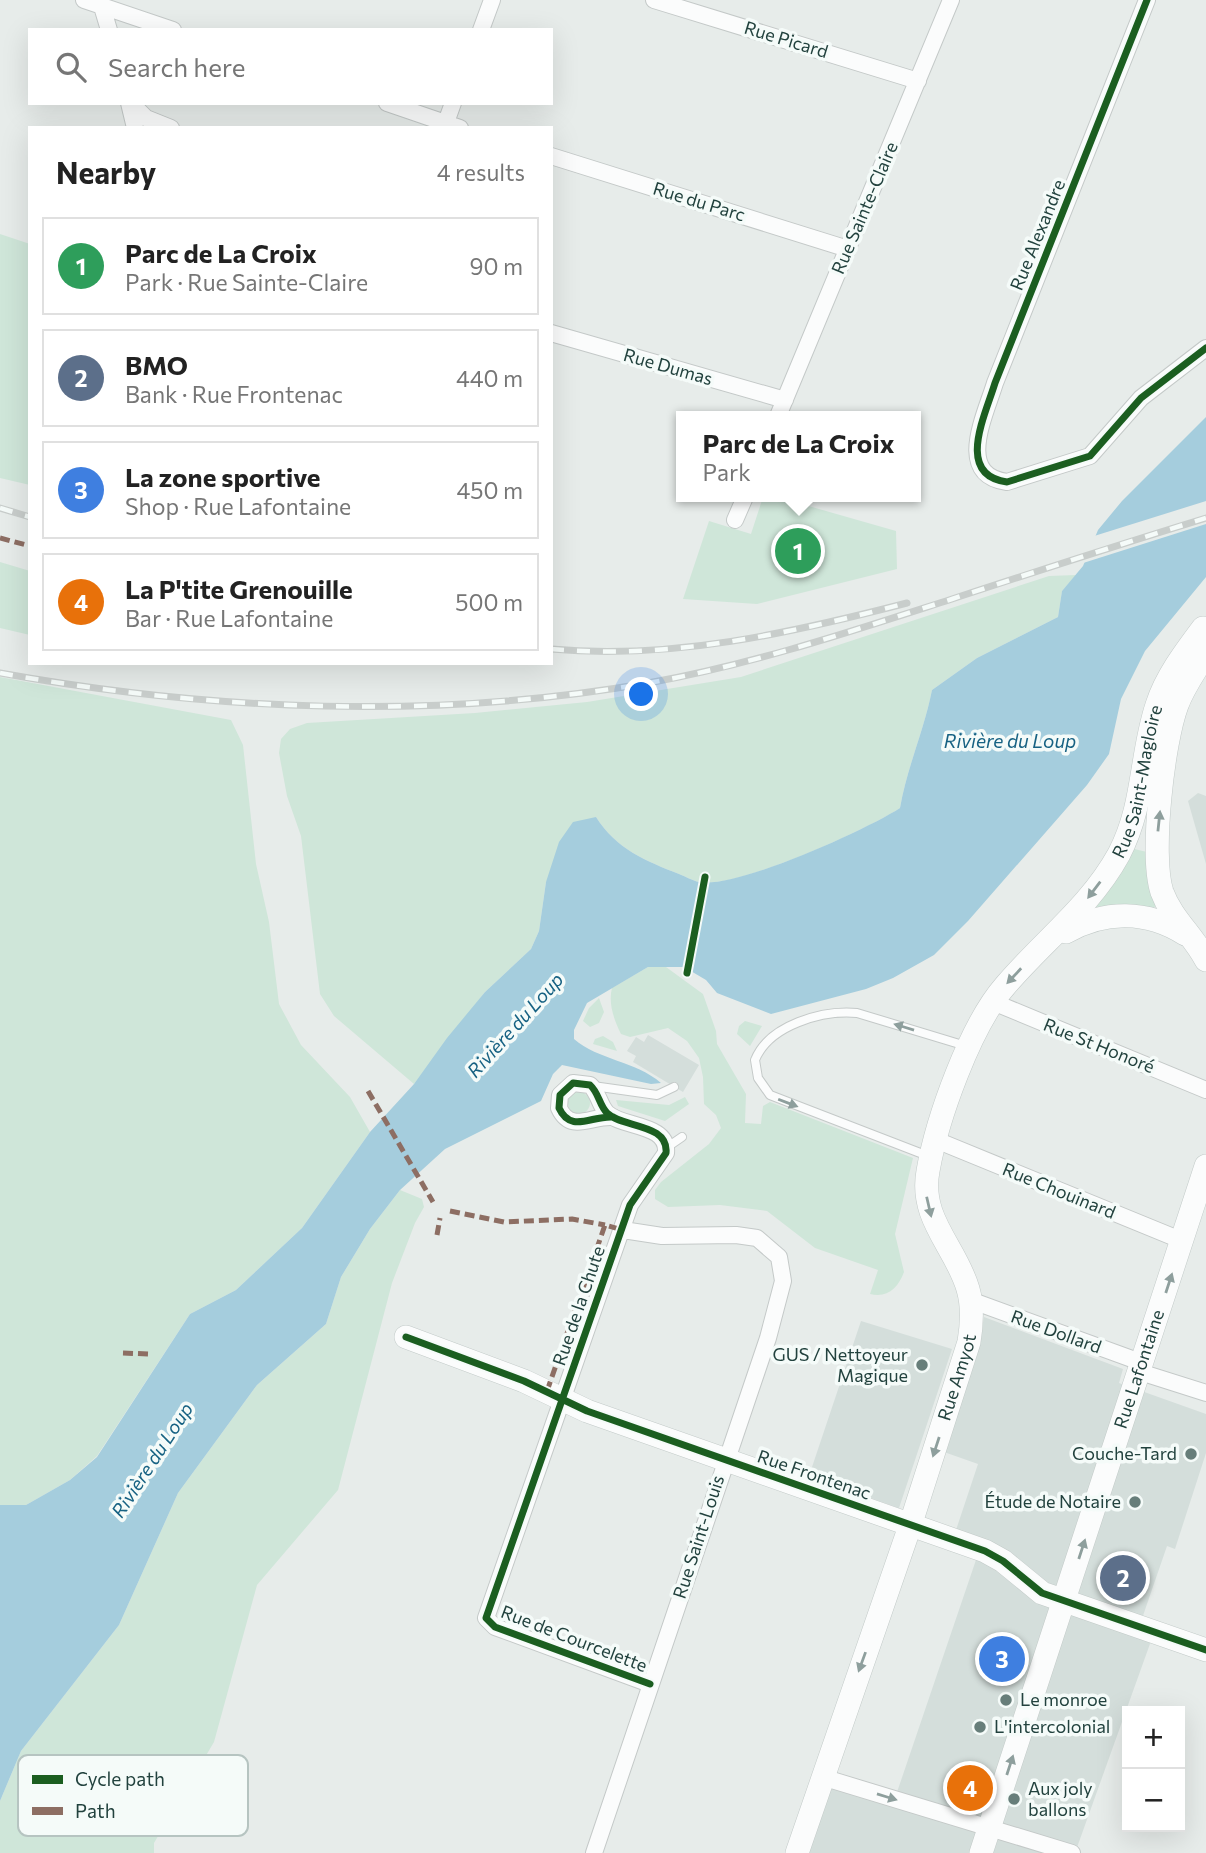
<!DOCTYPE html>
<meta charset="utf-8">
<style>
:root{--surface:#fff;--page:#f6f6f6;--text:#222;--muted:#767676;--line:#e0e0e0;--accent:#111827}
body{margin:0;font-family:Commissioner,sans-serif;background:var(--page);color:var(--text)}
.controls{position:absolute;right:21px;bottom:21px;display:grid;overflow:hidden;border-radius:0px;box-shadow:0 7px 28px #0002}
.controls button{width:63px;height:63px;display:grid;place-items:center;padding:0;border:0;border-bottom:2px solid var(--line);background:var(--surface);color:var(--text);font:35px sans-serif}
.you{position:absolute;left:642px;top:695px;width:24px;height:24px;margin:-18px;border:5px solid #fff;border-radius:50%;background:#1a73e8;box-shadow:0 0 0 10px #1a73e833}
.badge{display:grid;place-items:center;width:46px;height:46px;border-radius:50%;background:var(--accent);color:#fff;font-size:23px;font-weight:700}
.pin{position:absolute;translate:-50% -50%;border:4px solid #fff;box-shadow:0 2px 7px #0006}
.popup{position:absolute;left:676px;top:411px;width:245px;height:91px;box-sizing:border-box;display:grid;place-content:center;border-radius:0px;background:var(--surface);filter:drop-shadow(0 2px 5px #0005);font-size:23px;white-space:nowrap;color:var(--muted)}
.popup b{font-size:26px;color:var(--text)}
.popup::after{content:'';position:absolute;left:50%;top:100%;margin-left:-14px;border:14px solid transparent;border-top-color:var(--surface)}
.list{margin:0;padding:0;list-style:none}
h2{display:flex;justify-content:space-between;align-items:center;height:91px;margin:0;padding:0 28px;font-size:30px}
h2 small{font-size:23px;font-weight:400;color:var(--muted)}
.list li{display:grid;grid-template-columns:46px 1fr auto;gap:21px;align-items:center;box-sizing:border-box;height:98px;margin:0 14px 14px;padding:0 14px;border:2px solid var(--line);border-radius:0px}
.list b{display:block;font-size:26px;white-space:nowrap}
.list p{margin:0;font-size:23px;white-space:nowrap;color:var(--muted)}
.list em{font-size:23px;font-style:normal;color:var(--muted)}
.icon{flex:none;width:38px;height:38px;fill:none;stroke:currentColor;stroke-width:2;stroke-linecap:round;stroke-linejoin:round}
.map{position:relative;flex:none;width:1206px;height:1853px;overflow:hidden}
.search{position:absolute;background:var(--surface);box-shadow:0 7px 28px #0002;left:28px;top:28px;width:525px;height:77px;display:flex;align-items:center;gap:18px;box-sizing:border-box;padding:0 24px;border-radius:0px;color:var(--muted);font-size:26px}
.panel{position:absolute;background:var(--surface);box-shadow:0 7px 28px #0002;left:28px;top:126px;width:525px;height:539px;border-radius:0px}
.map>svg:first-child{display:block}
</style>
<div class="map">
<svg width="1206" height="1853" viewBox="0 0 1206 1853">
<rect width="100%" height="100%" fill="#e7ecea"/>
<!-- built -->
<path fill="#d4dedb" d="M1198,793L1206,796V864L1188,801Z
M648,1035L699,1065L683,1092L633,1062L636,1056L627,1051L636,1037L644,1042Z
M984,1317L1123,1369L1119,1383L1206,1414V1453L1175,1549L1167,1546L1136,1636L1151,1641L1075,1853H786L813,1773L894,1801L978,1554L956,1530L978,1464L944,1452L977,1356Z
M861,1321L952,1349L899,1508L809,1476Z"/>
<!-- green -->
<path fill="#cfe6d9" d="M0,234L30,244V485L0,478Z
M763,497H777L896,531L897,569L757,604L683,599L709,521L751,534Z
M0,562L30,571V635L0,628Z
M1076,575L1062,591L1058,617L977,658L932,690C924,731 907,767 900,808C866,830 737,889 699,882C693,881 685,876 679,874C646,861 616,849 596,817L546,882L539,931L531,949L485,992L414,1084L334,1016L320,994L301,836L287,796L279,753L281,739L290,729L307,723L475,713L587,702L741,677L1049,576Z
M0,677L231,720L243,745L256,864L269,922L279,1004L301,1045L350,1097L370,1132L302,1228L236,1290L190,1314L97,1456L70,1480L26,1505H0Z
M1130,848L1147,852L1156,905L1153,909L1095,912L1091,907Z
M648,967H666L703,994L716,1031L717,1044L746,1094L745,1123L761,1124L763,1106L770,1102L913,1158L895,1234L904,1272C898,1288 888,1298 870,1294L878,1270L815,1248L767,1211L720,1205L668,1207L655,1199V1190L661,1182L709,1144L721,1128L716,1115L704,1104L703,1077L699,1058L687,1041L668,1028L630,1037L621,1034C614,1020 608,1003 612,988Z
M599,998L604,1012L599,1023L590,1027L583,1021L589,1008Z
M745,1021L762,1026L750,1046L737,1034L739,1026Z
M603,1036L613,1042L617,1051L593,1044L595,1039Z
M568 1103a11 11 0 1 1 22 0a11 11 0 1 1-22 0Z
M685,1097L689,1104L665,1121L618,1106L616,1100L669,1105Z
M400,1190L422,1199L424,1207L415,1223L392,1283L338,1490L257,1585L214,1742L154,1843V1853H0V1801L21,1751L119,1625L178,1493L257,1385L326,1324L341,1277L370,1229Z"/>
<!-- water -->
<path fill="#a5cddd" d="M1206,417V577L1145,651L1121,699L1109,754L1087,785L968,921L934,955L893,978L866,989L771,1014L717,993L706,980L684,967H648L587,1003L574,1030V1039C598,1060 636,1061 661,1083L651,1084L562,1065L553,1074L541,1101L445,1149L400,1190L370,1229L341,1277L326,1324L257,1385L178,1493L119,1625L21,1751L0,1801V1505H26L70,1480L97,1457L190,1314L236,1290L302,1228L370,1132L414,1084L447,1038L485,992L531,949L539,931L546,882L559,842L573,822L596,817C616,849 646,861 679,874C685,876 693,881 699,882C736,889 866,830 900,808C907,767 924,731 932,690L977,658L1058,617L1062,591L1083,566L1098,530L1122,501Z"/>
<!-- pier -->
<path fill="#e7ecea" d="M1206,501V524L1080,564L1091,537Z"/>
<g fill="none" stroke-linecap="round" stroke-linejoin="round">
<defs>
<path id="lane" d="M593,1086L657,1095L674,1087
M666,1148L682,1137
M928,1156L770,1095L758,1078L755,1060C769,1025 822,1010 857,1013L966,1046"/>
<path id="street" d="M84,0L173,30
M100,0L109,30
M654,0L918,81
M1147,0L995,383C985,416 955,475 1007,482L1090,456L1141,398L1206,348
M481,30L492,0
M129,103L135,128
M131,103L146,118L171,128
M387,103L460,128
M444,128L453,103
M551,156L848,249
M551,333L785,400
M778,416L951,0
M735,520L745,497
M993,1002L1206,1090
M613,1117C592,1115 571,1134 559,1108L560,1095L573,1083L590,1085C599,1093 599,1105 607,1113C622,1128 669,1123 666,1153L630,1205L486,1618L495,1627L650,1684
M936,1140L1183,1241
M970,1300L1143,1363
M1140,1372L1206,1393
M822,1777L1072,1853
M594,1853L768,1338L783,1281L779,1257L757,1238L736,1235L662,1236L623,1230"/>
<g id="secondary">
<path d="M1206,653C1196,670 1184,686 1177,705C1163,742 1150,856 1162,892C1172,919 1193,935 1206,960"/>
<path d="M1066,932C1105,910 1147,910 1185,934"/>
<path d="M406,1337L524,1381L587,1411L985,1551L1003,1561L1042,1593L1206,1650"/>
<path id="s1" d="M797,1853L910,1526L969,1342C972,1324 973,1306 968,1289C956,1247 919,1219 928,1171C937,1119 970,1026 1005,986C1043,941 1090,907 1119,854C1145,804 1140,756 1157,705C1166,677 1185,652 1203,628L1206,630"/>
<path id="s2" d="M981,1853L1206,1166"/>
</g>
</defs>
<!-- lane casing -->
<use href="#lane" stroke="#c4c9c8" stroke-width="10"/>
<!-- street casing -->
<use href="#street" stroke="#c4c9c8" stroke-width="18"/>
<!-- secondary casing -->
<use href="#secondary" stroke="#c2cac8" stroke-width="24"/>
<!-- lane -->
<use href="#lane" stroke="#fbfcfc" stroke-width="8"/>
<!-- street -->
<use href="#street" stroke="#fbfcfc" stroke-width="16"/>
<!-- secondary -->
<use href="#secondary" stroke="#fbfcfc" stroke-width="23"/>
<defs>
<path id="rail" d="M0,508L30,517
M551,649C672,660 791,633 907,603
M0,673C211,711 436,720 648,683C751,665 852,631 952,599C1037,571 1121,544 1206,518"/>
</defs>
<!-- rail casing -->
<use href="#rail" stroke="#c8cdcb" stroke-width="7"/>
<!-- rail -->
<use href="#rail" stroke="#f5fbf9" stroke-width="4.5" stroke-dasharray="13" stroke-linecap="butt"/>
<!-- quiet -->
<path stroke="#8d6e63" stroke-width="5" stroke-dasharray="10 5" stroke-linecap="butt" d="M0,538L30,546
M368,1091L433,1202
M450,1211L504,1222L572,1219L605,1225
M437,1235L440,1218
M123,1353L148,1354
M547,1391L605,1225L623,1230"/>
<defs>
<path id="cycleway" d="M1147,0L995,383C985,416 955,475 1007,482L1090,456L1141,398L1206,348
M687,973L705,877
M613,1117C592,1115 571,1134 559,1108L560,1095L573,1083L590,1085C599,1093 599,1105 607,1113C622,1128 669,1123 666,1153L630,1205L486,1618L495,1627L650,1684
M406,1337L524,1381L587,1411L985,1551L1003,1561L1042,1593L1206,1650"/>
</defs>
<!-- cycleway casing -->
<use href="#cycleway" stroke="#f5fbf9" stroke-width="11"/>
<!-- cycleway -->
<use href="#cycleway" stroke="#1b5e20" stroke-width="7"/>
</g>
<!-- one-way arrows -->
<defs><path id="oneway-solid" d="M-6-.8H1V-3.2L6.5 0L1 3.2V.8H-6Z" transform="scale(1.75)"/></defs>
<g fill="#8e9f9d">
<use href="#oneway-solid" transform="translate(1159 821) rotate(-84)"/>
<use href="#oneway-solid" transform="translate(1094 890) rotate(127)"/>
<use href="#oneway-solid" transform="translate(1014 976) rotate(133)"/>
<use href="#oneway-solid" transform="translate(904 1027) rotate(-163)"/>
<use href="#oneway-solid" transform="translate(788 1103) rotate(21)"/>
<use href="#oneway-solid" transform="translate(929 1207) rotate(77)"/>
<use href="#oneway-solid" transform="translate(1169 1283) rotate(-72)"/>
<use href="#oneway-solid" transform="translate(936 1447) rotate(108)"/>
<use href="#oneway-solid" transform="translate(1082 1549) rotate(-72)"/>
<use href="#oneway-solid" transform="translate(862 1662) rotate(110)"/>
<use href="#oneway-solid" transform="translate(1010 1765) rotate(-72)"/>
<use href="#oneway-solid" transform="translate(887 1797) rotate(17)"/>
</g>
<!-- markers -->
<g fill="#677e7a" stroke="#f5fbf9" stroke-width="2.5">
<circle cx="922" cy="1365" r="7"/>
<circle cx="1191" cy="1454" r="7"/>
<circle cx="1135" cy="1502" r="7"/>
<circle cx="1006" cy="1700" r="7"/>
<circle cx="980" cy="1727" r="7"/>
<circle cx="1014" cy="1799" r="7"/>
</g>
<g text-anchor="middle" stroke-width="7" stroke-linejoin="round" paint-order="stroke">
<!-- street labels -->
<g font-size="18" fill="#22423e" stroke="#f5fbf9">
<text transform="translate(786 40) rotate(17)" y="6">Rue Picard</text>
<text transform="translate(699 202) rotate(17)" y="6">Rue du Parc</text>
<text transform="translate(865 208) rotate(-67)" y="6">Rue Sainte-Claire</text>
<text transform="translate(1038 235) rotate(-68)" y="6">Rue Alexandre</text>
<text transform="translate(668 367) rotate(16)" y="6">Rue Dumas</text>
<text dy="6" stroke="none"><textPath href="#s1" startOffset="1172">Rue Saint-Magloire</textPath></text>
<text transform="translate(1099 1046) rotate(22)" y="6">Rue St Honoré</text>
<text transform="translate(1059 1191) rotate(22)" y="6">Rue Chouinard</text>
<text transform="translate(579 1306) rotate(-71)" y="6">Rue de la Chute</text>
<text transform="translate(1056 1332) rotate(20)" y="6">Rue Dollard</text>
<text dy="6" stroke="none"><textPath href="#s2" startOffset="509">Rue Lafontaine</textPath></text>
<text dy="6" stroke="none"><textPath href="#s1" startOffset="502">Rue Amyot</textPath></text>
<text transform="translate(814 1475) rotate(19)" y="6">Rue Frontenac</text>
<text transform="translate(699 1537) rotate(-72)" y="6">Rue Saint-Louis</text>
<text transform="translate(574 1639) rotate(21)" y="6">Rue de Courcelette</text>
</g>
<!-- poi labels -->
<g font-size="18" fill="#22423e" stroke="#f5fbf9" text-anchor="end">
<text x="908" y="1361">GUS / Nettoyeur<tspan x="908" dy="21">Magique</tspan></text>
<text x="1177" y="1460">Couche-Tard</text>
<text x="1121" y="1508">Étude de Notaire</text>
<text x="1020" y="1706" text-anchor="start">Le monroe</text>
<text x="994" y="1733" text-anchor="start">L'intercolonial</text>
<text x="1028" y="1795" text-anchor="start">Aux joly<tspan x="1028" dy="21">ballons</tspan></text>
</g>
<!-- water labels -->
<g font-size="19" font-style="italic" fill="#176283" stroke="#f5fbf9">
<text x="1010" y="748">Rivière du Loup</text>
<text transform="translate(515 1025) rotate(-48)" y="7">Rivière du Loup</text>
<text transform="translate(152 1460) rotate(-57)" y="7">Rivière du Loup</text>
</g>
</g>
<!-- legend -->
<rect x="18" y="1755" width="230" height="81" rx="10" fill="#f5fbf9" stroke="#b6c4c1" stroke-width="2"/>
<rect x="32" y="1775" width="31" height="9" fill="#1b5e20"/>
<rect x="32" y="1807" width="31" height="8" fill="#8d6e63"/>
<g font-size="19" fill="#22423e">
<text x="75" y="1786">Cycle path</text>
<text x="75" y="1818">Path</text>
</g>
</svg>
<div class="controls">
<button>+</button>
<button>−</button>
</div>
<div class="you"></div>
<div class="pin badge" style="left:798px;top:551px;background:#2e9e5b">1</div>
<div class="popup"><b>Parc de La Croix</b>Park</div>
<div class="pin badge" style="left:1123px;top:1578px;background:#5c6f8a">2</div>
<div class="pin badge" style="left:1002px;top:1659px;background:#3f7fe0">3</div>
<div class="pin badge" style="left:970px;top:1788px;background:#e8710a">4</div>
<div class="search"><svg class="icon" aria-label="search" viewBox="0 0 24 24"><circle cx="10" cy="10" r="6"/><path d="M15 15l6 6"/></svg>Search here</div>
<section class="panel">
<h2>Nearby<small>4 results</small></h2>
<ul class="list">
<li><span class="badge" style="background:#2e9e5b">1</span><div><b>Parc de La Croix</b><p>Park · Rue Sainte-Claire</p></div><em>90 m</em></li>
<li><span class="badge" style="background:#5c6f8a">2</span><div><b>BMO</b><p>Bank · Rue Frontenac</p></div><em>440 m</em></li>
<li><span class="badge" style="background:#3f7fe0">3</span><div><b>La zone sportive</b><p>Shop · Rue Lafontaine</p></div><em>450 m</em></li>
<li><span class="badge" style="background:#e8710a">4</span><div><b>La P'tite Grenouille</b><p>Bar · Rue Lafontaine</p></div><em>500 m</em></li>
</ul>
</section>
</div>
